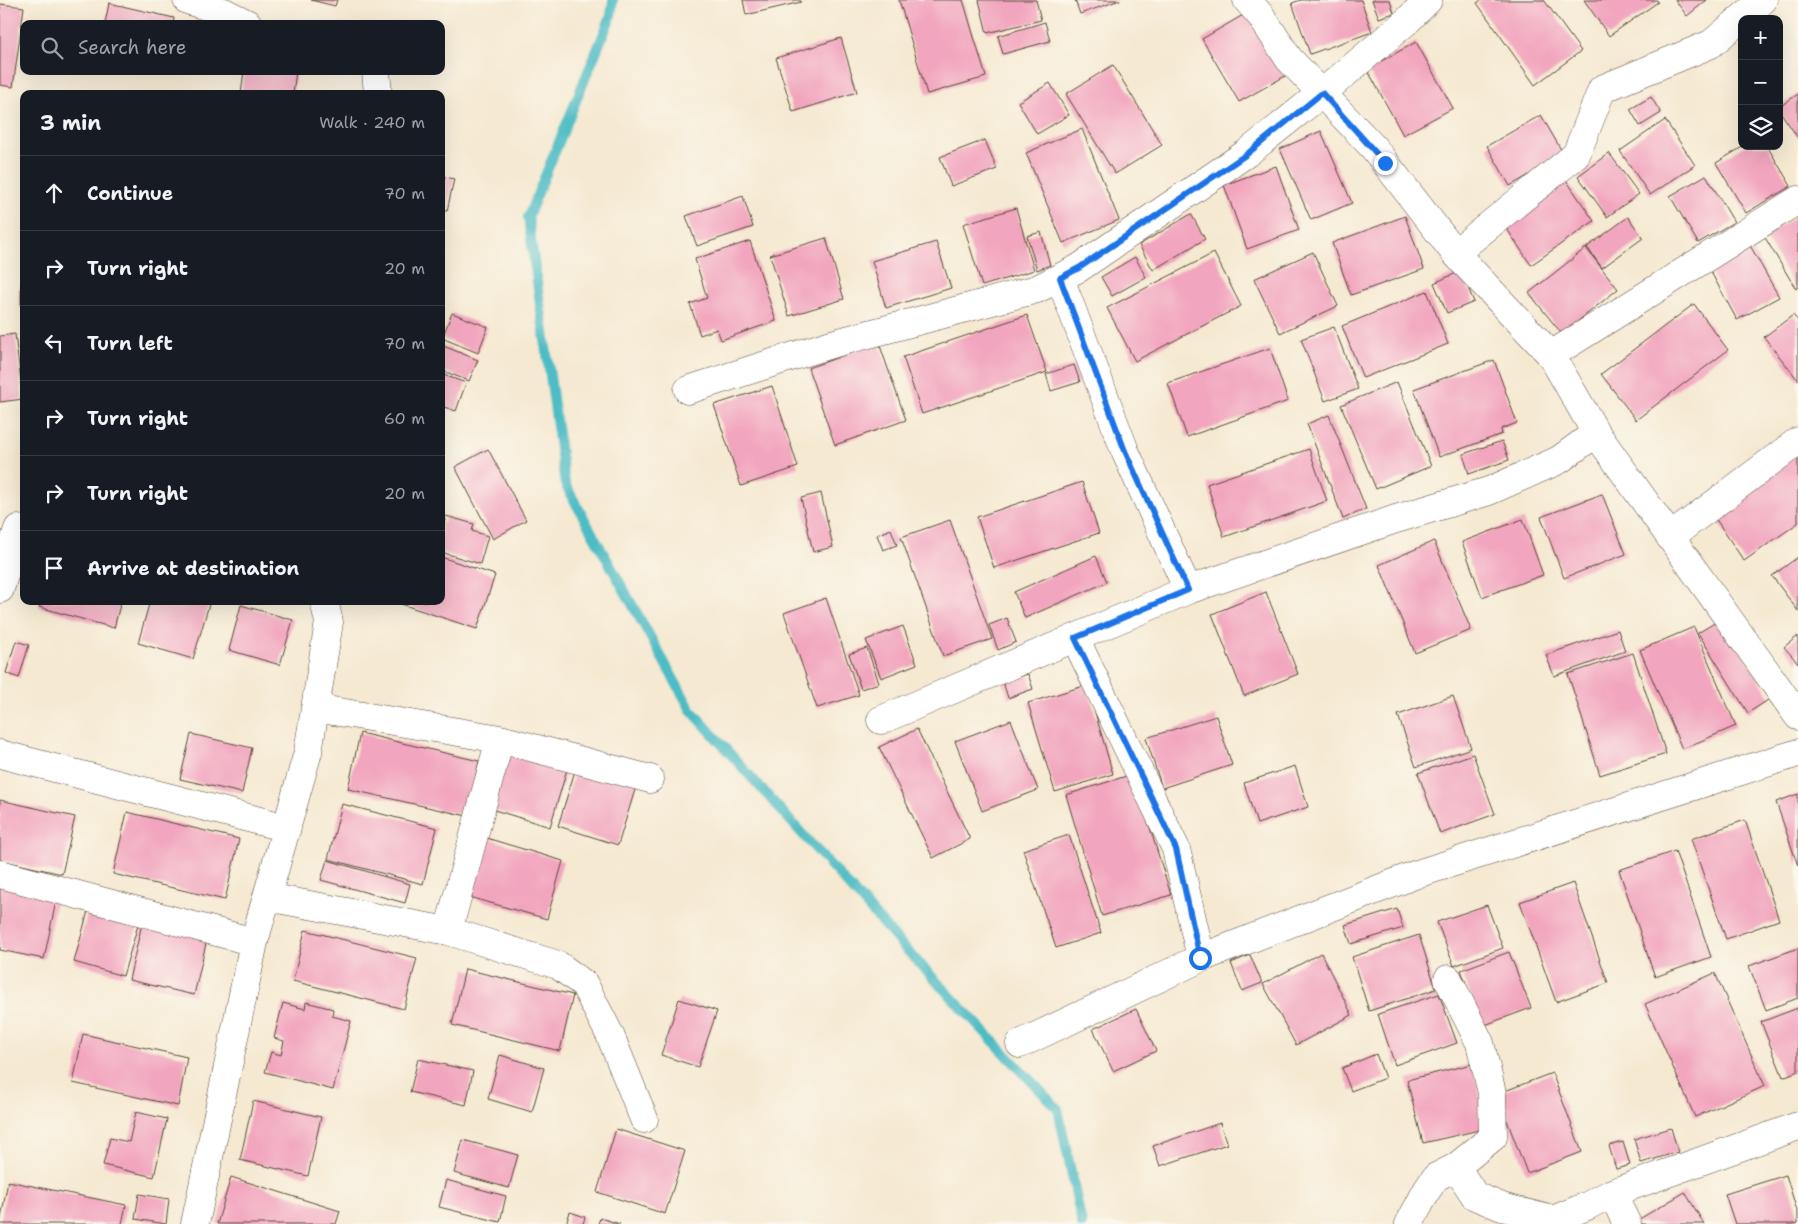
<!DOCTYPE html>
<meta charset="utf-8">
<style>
:root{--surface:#171b24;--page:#242831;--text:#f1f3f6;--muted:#9ea1a6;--line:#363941}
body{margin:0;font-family:"Shantell Sans",sans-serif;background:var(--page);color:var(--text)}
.controls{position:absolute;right:15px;top:15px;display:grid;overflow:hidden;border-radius:10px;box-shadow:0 5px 20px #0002}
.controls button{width:45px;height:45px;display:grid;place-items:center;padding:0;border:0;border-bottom:1px solid var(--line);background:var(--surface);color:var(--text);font:25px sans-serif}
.stop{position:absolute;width:15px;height:15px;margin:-11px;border:4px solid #1a73e8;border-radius:50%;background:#fff}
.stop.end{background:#1a73e8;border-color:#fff;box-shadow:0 1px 5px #0008}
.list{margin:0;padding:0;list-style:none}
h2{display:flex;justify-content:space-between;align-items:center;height:65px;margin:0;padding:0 20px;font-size:21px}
h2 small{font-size:16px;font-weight:400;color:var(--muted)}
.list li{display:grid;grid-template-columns:32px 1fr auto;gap:15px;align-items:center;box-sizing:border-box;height:75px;padding:0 20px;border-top:1px solid var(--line)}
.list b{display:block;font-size:19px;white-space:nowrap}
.list em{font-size:16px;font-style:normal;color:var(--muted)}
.icon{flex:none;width:28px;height:28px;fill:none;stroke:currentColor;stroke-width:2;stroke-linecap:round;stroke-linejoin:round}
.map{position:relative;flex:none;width:1798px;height:1224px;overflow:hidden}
.search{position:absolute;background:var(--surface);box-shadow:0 5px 20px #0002;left:20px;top:20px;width:425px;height:55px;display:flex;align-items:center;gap:12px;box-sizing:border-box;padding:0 18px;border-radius:10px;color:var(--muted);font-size:19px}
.panel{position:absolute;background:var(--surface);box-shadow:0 5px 20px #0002;left:20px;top:90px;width:425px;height:515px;border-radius:10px}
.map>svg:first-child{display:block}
</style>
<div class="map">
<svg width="1798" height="1224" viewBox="0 0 1798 1224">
<rect width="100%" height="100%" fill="#fbf7ec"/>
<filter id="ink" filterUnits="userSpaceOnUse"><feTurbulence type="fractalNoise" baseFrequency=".02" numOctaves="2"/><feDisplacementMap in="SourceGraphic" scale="10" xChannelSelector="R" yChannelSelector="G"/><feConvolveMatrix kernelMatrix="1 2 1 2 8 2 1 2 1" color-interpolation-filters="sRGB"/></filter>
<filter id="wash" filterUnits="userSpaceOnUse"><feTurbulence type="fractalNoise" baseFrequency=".0096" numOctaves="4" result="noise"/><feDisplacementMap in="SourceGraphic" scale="20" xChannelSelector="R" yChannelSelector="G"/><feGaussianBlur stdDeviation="1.12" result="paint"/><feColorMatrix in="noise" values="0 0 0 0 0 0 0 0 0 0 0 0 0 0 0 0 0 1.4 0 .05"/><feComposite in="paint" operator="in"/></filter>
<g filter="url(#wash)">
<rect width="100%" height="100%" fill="#f5e9d2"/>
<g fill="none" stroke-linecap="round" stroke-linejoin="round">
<!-- stream -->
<path stroke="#4dbcc4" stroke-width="10" d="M613,0L611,16L528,217L565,484L691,710L900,943L1058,1109L1082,1224"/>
</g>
<g id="blocks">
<!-- building -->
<path fill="#f2a5be" d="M311,0H337L335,6Z
M743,0H800L801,2L746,15Z
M899,0H963L986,77L927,94Z
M979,0H1036L1041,20L987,33Z
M1075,0H1120L1080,14Z
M1301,0H1361L1372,32L1310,54L1292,3Z
M1372,0H1390L1394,13L1379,18Z
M1481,0H1544L1581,51L1535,85L1477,3Z
M1584,0H1657L1658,2L1609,36Z
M1675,0H1707L1687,16Z
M109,3L174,18L173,24H105Z
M0,4L24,7L13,87L0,85Z
M1250,11L1287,75L1239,102L1202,39Z
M1045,22L1050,41L1003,54L998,36Z
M841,38L857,92L793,112L776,58Z
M1416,42L1453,108L1403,135L1367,69Z
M1113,65L1162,145L1115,174L1066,94Z
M244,71H296L293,94H241Z
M1050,83L1069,115L1037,134L1018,102Z
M1798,94V138L1779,110V107Z
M1651,97L1661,113L1640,126L1630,109Z
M1541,115L1564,155L1510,186L1487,146Z
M1665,120L1695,165L1650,195L1620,151Z
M1082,129L1119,220L1063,243L1026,153Z
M1321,131L1352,203L1311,220L1280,149Z
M985,140L997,169L951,186L940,157Z
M1744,146H1767L1791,186L1746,213L1716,163Z
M1609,153L1639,194L1607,217L1578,176Z
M1276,166L1299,230L1247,249L1224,185Z
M1706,175L1734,222L1698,243L1670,196Z
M441,176L454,179L447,211L441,210Z
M1564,177L1594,221L1531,265L1501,220Z
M743,196L753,227L697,246L686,216Z
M1016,208L1034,270L982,286L963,224Z
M1191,214L1205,239L1153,270L1139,245Z
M1798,215V287L1796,289L1764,236Z
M1405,216L1424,269L1351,295L1332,243Z
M1628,217L1643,238L1602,268L1587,247Z
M1041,232L1050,265L1037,270L1027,236Z
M826,238L844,299L789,316L770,255Z
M1747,240L1779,297L1737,320L1706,263Z
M750,241L776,321L721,340L717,329L700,335L690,304L707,298L695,259Z
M936,242L951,288L886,308L872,261Z
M1586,248L1618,289L1562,334L1529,293Z
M1313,252L1338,306L1280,333L1254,279Z
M1214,253L1241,306L1135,361L1107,308Z
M1135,257L1146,277L1112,296L1101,277Z
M1461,271L1474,302L1447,313L1434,283Z
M21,285H24V306H21Z
M1427,291L1448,344L1363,378L1342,326Z
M1694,304L1728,350L1636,420L1601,374Z
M452,313L488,327L478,353L442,338Z
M1027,315L1047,372L922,414L903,357Z
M1793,315L1798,321V380L1764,337Z
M1334,327L1358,389L1325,401L1301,339Z
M15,334L23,399L0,402V336Z
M879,343L906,420L835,445L808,368Z
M441,345L478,360L469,381L441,370Z
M1270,348L1288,401L1187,437L1168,383Z
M1494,360L1517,423L1501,429L1502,434L1439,457L1414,389Z
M1074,365L1080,382L1051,391L1046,374Z
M441,374L466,383L456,411L441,406Z
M1397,382L1431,466L1376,489L1341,405Z
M772,386L798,467L741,486L714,405Z
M1329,415L1366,509L1343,519L1307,424Z
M1502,441L1509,460L1469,474L1463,454Z
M488,449L526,520L493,539L455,467Z
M1309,449L1327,501L1224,537L1207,484Z
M1798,451V523L1744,561L1711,512Z
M1082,482L1099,533L994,568L977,517Z
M821,493L833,547L813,552L801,498Z
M1602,494L1626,554L1564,578L1541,517Z
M446,516L474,524L472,531L488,536L480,564L441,552V522L444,523Z
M1523,519L1543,575L1482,597L1462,542Z
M950,520L992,639L943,656L901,537Z
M891,529L897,545L883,550L877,535Z
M1434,541L1471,630L1415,653L1379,565Z
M1096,556L1107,582L1025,618L1014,592Z
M441,557L495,575L477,629L395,602L441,601Z
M1798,557V611L1772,576Z
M1266,592L1298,674L1244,696L1212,614Z
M826,598L859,695L817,708L784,613Z
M40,601H121L114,628L39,607Z
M150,601H210L193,659L138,643Z
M241,605L293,620L280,665L229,650Z
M1007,618L1016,642L998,650L989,625Z
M1721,619L1771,698L1748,713L1698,633Z
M903,626L917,664L881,678L866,640Z
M1694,627L1736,726L1682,749L1640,650Z
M1618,630L1625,651L1554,676L1546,655Z
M1798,636V663L1784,647Z
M16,641L29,645L19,678L6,673Z
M867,648L879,683L861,689L849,654Z
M1633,653L1666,754L1600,775L1568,674Z
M1028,674L1033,689L1008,698L1003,682Z
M1087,685L1113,774L1055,792L1028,703Z
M1453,696L1471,748L1416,767L1398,715Z
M1216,716L1232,765L1162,788L1146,738Z
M1011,720L1038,790L982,811L955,741Z
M917,729L970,839L933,858L879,747Z
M360,733L479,761L467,816L348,789Z
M191,734L252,748L242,793L180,779Z
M508,748L568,766L550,827L491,809Z
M1473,754L1495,814L1440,834L1418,773Z
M578,761L638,780L618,845L558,826Z
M1295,766L1308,807L1257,824L1244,783Z
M1133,774L1171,895L1102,916L1066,795Z
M1798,794V866L1776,802Z
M0,800L75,817L62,874L0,860Z
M342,804L437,828L423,884L328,859Z
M127,812L239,839L225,900L113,874Z
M1745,820L1779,920L1726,939L1691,839Z
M1069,835L1101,933L1056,948L1023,850Z
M483,837L563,861L547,919L466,896Z
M1675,851L1711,957L1655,977L1619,870Z
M327,860L410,884L405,903L321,880Z
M1573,883L1608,983L1556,1002L1520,902Z
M0,884L57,896L44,959L0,950Z
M1487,905L1503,948L1454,966L1437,922Z
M1397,909L1403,928L1351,944L1345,925Z
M88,911L138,925L123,976L74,962Z
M143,919L208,935L194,995L129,980Z
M305,930L417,958L404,1009L293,981Z
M1419,935L1436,989L1369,1011L1352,957Z
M1798,948V998L1766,1010L1749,966Z
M1509,952L1531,1008L1482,1026L1461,970Z
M1321,953L1352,1015L1296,1045L1263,984Z
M1250,955L1262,983L1242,991L1231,963Z
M465,969L573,995L560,1051L452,1025Z
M1715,973L1765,1086L1695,1117L1645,1004Z
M1439,994L1457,1043L1395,1065L1378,1014Z
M679,999L717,1011L698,1067L661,1055Z
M306,1002L333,1009L332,1016L351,1021L333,1090L265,1072L271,1052L281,1055L284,1041L274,1038L283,1003L305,1009Z
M1798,1008V1071L1783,1077L1761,1022Z
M1136,1009L1156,1051L1113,1071L1093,1029Z
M83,1034L187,1057L178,1106L73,1083Z
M1376,1054L1385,1078L1351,1091L1342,1068Z
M500,1055L544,1068L532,1112L488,1099Z
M418,1059L473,1071L466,1105L410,1092Z
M1472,1064L1488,1128L1423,1143L1407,1080Z
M1552,1073L1582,1152L1527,1173L1497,1094Z
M253,1101L321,1117L308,1176L240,1160Z
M136,1112L167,1119L154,1177L103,1165L110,1138L129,1142Z
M1220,1123L1227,1144L1160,1166L1153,1146Z
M1671,1128L1678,1152L1641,1163L1634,1139Z
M616,1129L685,1151L665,1214L597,1192Z
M463,1140L518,1155L509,1188L454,1173Z
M1623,1142L1630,1165L1616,1169L1609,1146Z
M1786,1175L1798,1214V1223L1794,1224H1735L1725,1194Z
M231,1177L340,1211L336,1224H217Z
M446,1180L506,1196L500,1222L439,1207Z
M8,1181L126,1205L122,1224H0Z
M1685,1192L1704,1224H1638L1636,1221Z
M139,1194L169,1199L166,1224L135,1219Z
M570,1212L585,1217L583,1224H566Z
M600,1218L620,1224H598Z"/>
</g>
</g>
<g filter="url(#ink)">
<use href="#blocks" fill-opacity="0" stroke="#574739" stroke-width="1"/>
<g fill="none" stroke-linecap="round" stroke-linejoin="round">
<defs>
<path id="minor" d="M187,0L224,12L248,24
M1247,0L1261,16L1289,59L1373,147L1455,253L1551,355L1596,433L1798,716
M376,71L378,94
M1455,253L1576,155L1602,89L1711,44L1763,0
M1060,278L1125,451L1188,590
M1551,355L1798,200
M688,390L828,345L1037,289L1079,268L1247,153L1322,93L1407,21L1428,0
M1670,537L1798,441
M0,589L18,529
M1075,638L1176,849L1201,958
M315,708L500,739L650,779
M881,720L1188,590L1396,519L1489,491L1559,460L1596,433
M0,754L287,828
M0,874L254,942
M267,897L448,931L558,965L584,984L610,1035L644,1119
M448,931L500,739
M1020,1044L1201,958L1417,874L1798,753
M1456,1167L1475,1196L1502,1207L1553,1220L1587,1206L1612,1193L1798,1126
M1612,1193L1627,1224
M195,1224L254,942L308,752L329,622L324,601
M1409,1224L1427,1190L1436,1177L1456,1167L1493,1137L1492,1093L1480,1043L1448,979"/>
</defs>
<!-- minor casing -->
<use href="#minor" stroke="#574739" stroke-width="29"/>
<!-- minor -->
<use href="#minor" stroke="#fff" stroke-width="28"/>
</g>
</g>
<g fill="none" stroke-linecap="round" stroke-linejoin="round" filter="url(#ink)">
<!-- route -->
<path stroke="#1a73e8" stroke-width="6" d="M1200,958L1176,849L1075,638L1188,590L1125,451L1060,278L1079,268L1247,154L1322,93L1385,163"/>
</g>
</svg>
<div class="controls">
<button>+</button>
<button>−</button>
<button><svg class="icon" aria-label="layers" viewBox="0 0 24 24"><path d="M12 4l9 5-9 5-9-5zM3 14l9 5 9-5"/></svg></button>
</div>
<div class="stop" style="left:1200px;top:958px"></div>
<div class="stop end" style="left:1385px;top:163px"></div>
<div class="search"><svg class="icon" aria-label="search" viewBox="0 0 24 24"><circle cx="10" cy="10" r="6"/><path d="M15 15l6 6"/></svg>Search here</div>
<section class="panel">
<h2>3 min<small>Walk · 240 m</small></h2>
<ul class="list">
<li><svg class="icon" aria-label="ahead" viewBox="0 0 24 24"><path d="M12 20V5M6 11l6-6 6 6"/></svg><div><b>Continue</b></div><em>70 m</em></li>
<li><svg class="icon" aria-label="right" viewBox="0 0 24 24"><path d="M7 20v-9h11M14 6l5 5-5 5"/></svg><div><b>Turn right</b></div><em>20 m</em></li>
<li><svg class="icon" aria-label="left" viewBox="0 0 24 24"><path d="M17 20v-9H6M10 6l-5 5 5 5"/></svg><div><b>Turn left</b></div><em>70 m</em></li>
<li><svg class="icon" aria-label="right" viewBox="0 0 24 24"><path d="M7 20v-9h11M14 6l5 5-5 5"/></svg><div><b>Turn right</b></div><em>60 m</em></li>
<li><svg class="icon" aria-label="right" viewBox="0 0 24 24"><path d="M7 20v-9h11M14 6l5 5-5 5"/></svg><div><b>Turn right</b></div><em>20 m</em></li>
<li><svg class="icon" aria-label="arrive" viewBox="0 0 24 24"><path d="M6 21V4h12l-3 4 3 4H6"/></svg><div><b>Arrive at destination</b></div></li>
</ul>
</section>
</div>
